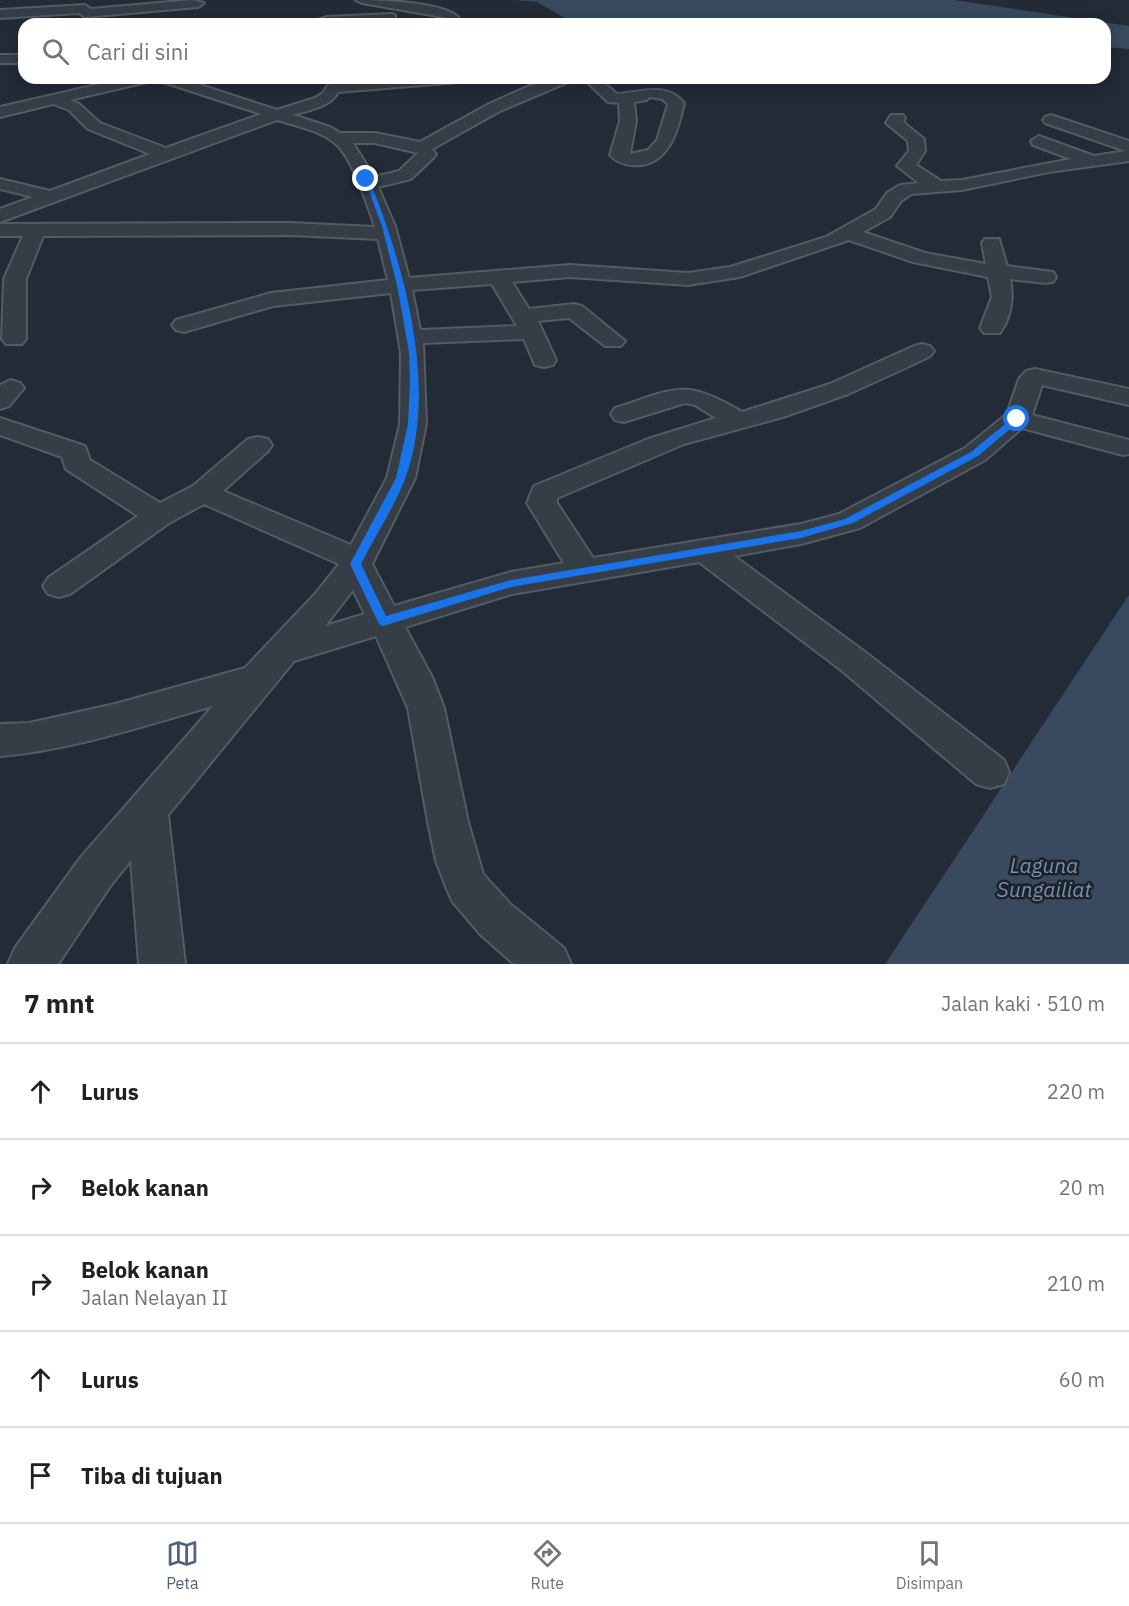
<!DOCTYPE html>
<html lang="id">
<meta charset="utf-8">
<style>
:root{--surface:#fff;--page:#f2f2f2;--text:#202124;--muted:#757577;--line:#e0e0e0;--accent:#50637e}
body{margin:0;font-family:"IBM Plex Sans",sans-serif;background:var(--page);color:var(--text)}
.stop{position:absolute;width:18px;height:18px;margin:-14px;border:4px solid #1a73e8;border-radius:50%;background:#fff}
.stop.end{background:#1a73e8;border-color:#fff;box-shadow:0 2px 6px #0008}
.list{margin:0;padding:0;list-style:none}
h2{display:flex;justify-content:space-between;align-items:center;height:78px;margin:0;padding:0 24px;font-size:26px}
h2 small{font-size:20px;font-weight:400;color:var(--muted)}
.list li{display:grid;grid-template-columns:39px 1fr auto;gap:18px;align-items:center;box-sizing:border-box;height:96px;padding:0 24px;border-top:2px solid var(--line)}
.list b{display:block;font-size:22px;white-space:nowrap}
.list p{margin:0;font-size:20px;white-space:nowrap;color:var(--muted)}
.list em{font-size:20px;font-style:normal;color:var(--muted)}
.icon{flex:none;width:33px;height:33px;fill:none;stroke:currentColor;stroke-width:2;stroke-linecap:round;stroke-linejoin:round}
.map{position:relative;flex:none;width:1129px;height:964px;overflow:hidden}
.search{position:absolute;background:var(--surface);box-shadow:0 3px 15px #0003;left:18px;right:18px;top:18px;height:66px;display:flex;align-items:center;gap:15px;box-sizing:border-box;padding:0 21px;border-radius:18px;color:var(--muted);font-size:22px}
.sheet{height:558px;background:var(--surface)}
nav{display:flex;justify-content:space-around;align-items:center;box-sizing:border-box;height:84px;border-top:2px solid var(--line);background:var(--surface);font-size:16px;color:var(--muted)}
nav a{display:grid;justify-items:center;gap:3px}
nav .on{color:var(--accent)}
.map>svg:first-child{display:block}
</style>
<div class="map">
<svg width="1129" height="964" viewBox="0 0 1129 964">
<rect width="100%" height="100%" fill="#222b36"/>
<!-- water -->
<path fill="#39495e" d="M514,0H954L1129,26V49L1105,47V24H575L537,2Z
M1129,595V964H885L1105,631Z"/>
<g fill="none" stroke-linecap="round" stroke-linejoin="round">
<defs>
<path id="minor" d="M192,0L204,3L198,7L85,17L79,13L0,18V10L85,5L91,9Z
M356,0C379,0 445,2 459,18L456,24H444L446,19L443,17L362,3Z
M391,14L395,15V21L306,24L327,17Z
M482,20H496L502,24H476Z
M0,55H24V63H0Z
M127,78H153L151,81L70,100L79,104L100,123L166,148L261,114L160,81L158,78H179L277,110L315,98L323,93L328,85L333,84L404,78H466L459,82L338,92C331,107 308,110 293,115L330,127L340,133H375L420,142L489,104L527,87L555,78H578L500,111L432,149L436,154L433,158L411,179L378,187L395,226L409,278L570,265L688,273L730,267L826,237L876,209L887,193L900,185L919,183L897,166L909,151L908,141L886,123L891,115H903L905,118L903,122L924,139L925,151L916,165L941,181L962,180L1071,159L1033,145L1031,141L1039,136L1094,156L1126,151L1045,123L1043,120L1045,117L1051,115L1129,141V161L1049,172L962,190L911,194L901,201L890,217L863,232L925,253L986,264L982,243L985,239H999L1007,266L1053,272L1056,277L1053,282L1045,283L1010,279C1014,298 1011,317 1000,333H984L980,328L992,297L988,277L913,262L849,240L740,277L688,285L570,277L512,282L529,309L574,304L582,306L625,341L621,346H605L569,318L538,321L556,360L553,365L544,367L535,365L524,339L423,343L426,424L415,478L372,564L394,606L511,572L564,563L527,503L534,486L648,439L716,418L695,405L685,403L624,422L615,420L611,414L615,408C675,389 684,377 742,412L830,384L914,346L922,344L930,346L934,351L930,356L914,364L848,394L783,417L684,444L557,498V503L593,558L801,524L839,514L965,448L1007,414L1019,379L1026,371L1035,369L1129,389V405L1042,385L1032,415L1129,440V454L1123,455L1022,428L985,460L860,528L801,544L734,556L865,652L1004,760L1009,772L1004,784L990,788L976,784L841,670L699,562L512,594L405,627L432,677L444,708L468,822L483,874L510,904L564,948L571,964H514L480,934L452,901L446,887L436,861L428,822L408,708L376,636L294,661L168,815L185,964H139L131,860L111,885L58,964H8L15,948L81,857L213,706C143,726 72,750 0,756V724L29,723L115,704L245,668L315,594L339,564L204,504L169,523L70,594L59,597L48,594L43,586L48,578L138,516L66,469L62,457L0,435V418L85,446L90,460L160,503L193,486L248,439L258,437L268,439L272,445L268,451L223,491L351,545L387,478L400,424L401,353L391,293L273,306L184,332L176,330L172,325L176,320L271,293L388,280L378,239L290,235L43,236L26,279V339L22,344H6L2,339L4,279L23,236H0V224L290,223L375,227C368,206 353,160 337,145C322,131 297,126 277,120L0,222V209L33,197L0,189V179L50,191L150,154L88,129L69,110L53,104L0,117V107ZM353,143H375L418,153L399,171L374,177ZM492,284L517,326L420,330L412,290ZM353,590L365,614L325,626Z
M583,78H598L617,94C640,93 666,81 684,103C678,131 668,169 631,165C623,164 616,162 610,155L620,121L619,103L608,102ZM649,97L662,99L668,104L657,140L648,150L630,154L636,121L634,102L647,100Z
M11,380L20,383L24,388L9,406L0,409V385Z"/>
</defs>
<!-- minor casing -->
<use href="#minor" stroke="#535b64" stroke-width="4"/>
<!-- minor -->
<use href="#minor" fill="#353d46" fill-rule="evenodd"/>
</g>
<!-- route -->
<path fill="#1a73e8" d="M364,178L369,179C404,265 439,388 405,479C394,508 375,536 361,564L386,616L511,580L801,531L845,519L971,452L1014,417L1022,419L978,456L853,523L801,538L511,587L383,626L379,624L350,564L396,478L408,424L410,381L409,352L397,285L382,226Z"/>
<g text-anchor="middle" stroke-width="5" stroke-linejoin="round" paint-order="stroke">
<!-- near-water labels -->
<g font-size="21" font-style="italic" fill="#7b8fa9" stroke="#1b222b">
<text x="1044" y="873">Laguna<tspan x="1044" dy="24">Sungailiat</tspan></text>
</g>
</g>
</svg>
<div class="stop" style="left:1017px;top:419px"></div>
<div class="stop end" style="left:366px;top:179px"></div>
<div class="search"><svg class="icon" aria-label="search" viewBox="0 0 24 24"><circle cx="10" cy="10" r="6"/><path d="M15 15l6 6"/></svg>Cari di sini</div>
</div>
<section class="sheet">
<h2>7 mnt<small>Jalan kaki · 510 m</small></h2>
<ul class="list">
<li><svg class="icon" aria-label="ahead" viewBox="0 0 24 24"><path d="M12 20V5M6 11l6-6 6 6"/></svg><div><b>Lurus</b></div><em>220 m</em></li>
<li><svg class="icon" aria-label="right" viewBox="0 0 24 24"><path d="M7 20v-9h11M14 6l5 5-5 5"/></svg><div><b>Belok kanan</b></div><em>20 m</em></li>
<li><svg class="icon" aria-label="right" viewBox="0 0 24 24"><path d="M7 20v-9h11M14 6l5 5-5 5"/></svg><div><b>Belok kanan</b><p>Jalan Nelayan II</p></div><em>210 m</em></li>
<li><svg class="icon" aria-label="ahead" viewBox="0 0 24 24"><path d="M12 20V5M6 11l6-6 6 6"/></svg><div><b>Lurus</b></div><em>60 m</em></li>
<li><svg class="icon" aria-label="arrive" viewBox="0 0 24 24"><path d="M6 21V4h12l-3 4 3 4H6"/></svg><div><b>Tiba di tujuan</b></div></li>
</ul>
</section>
<nav>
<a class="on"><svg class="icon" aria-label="map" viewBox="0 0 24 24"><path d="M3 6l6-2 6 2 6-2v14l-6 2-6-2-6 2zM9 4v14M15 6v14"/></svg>Peta</a>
<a><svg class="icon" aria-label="directions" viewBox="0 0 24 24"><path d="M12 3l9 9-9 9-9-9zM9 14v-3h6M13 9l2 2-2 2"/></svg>Rute</a>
<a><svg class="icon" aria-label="saved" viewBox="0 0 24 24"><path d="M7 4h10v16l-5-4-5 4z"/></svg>Disimpan</a>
</nav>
